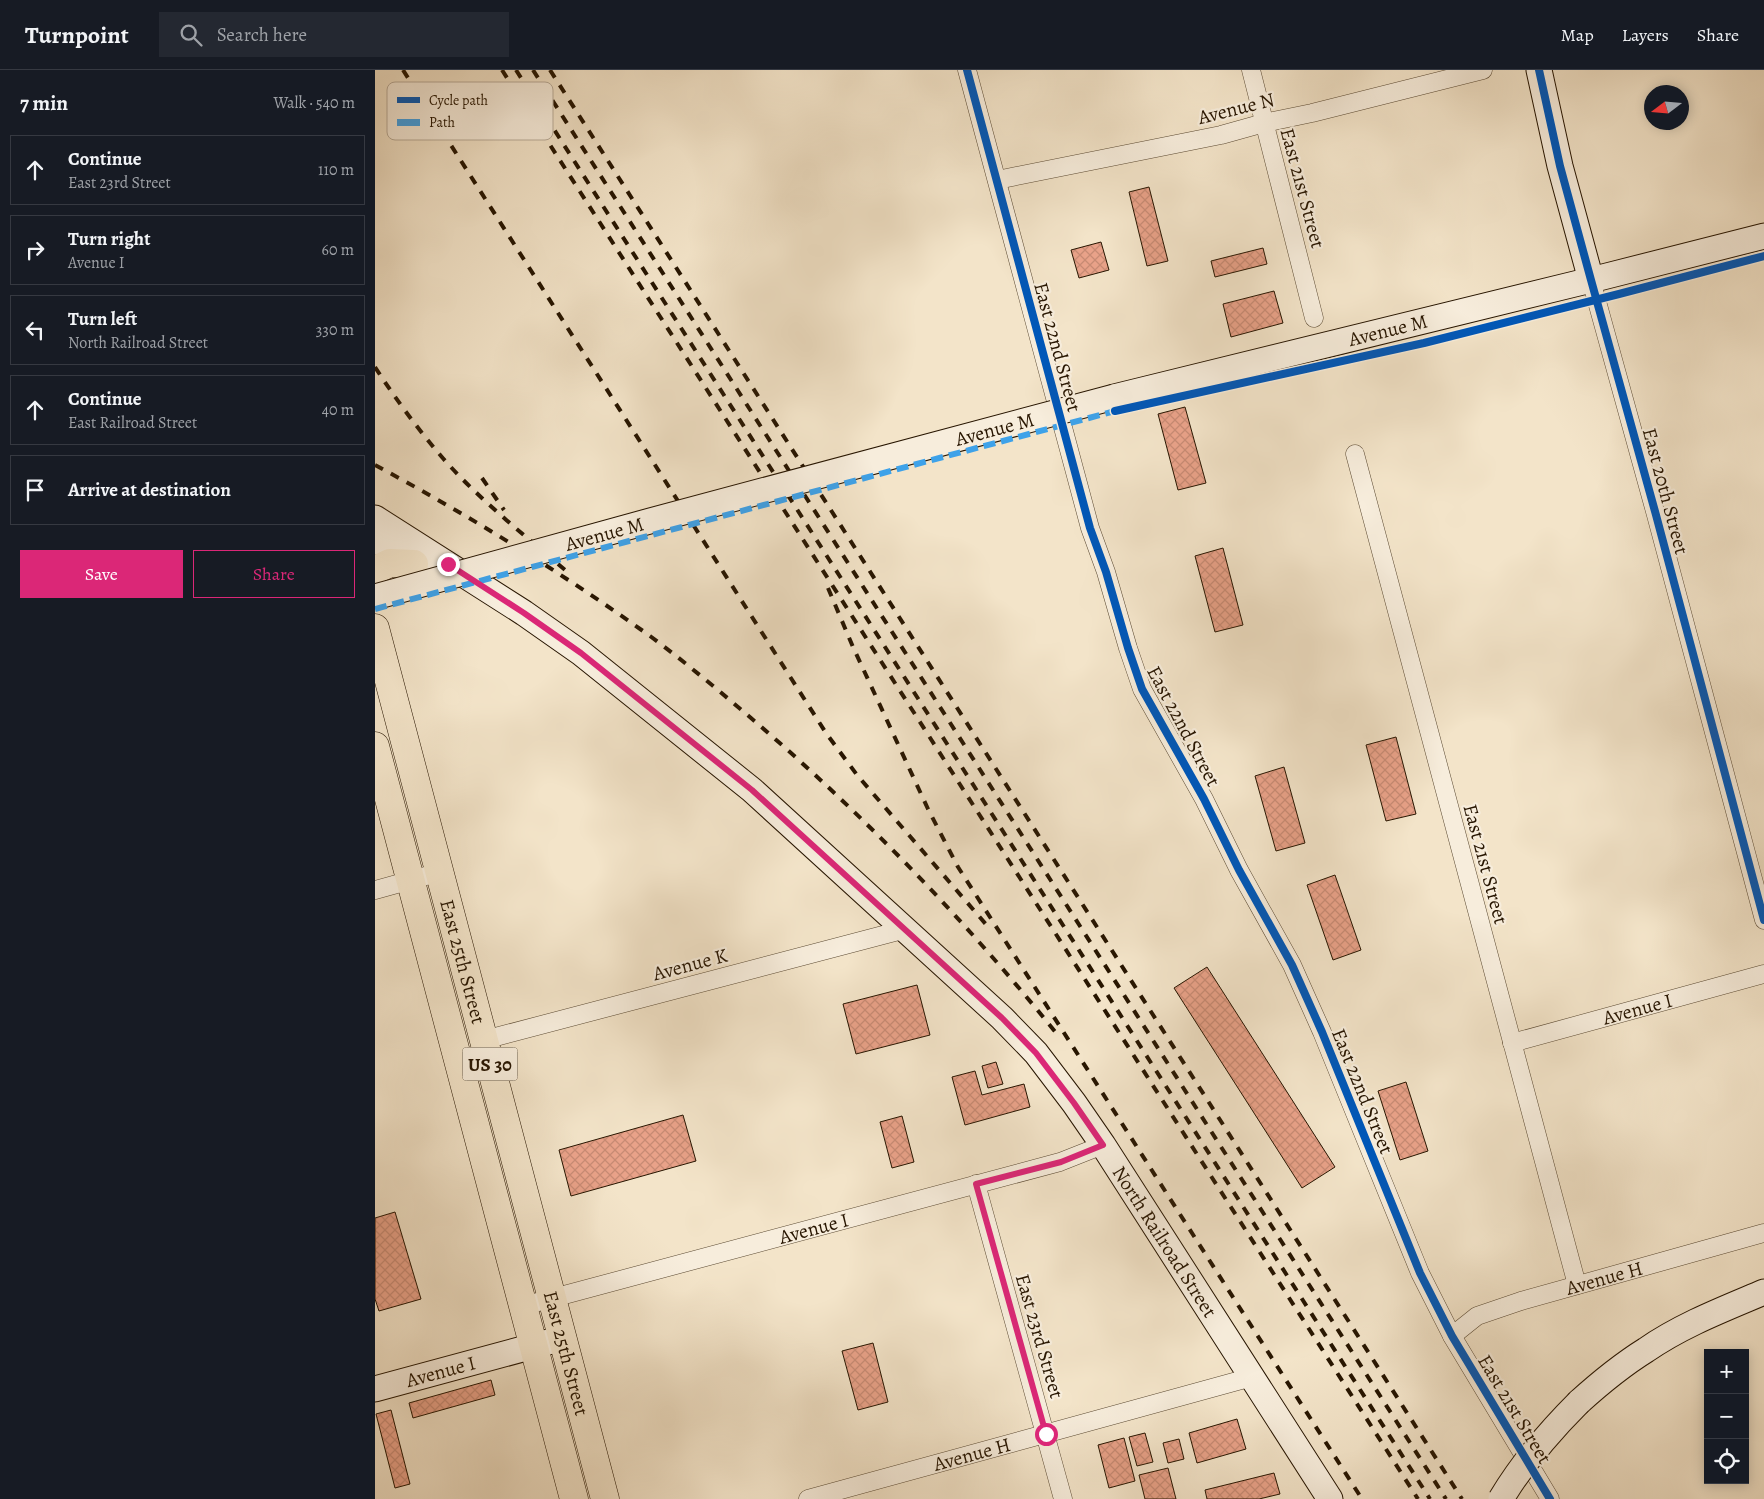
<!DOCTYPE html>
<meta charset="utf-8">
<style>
:root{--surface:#171b24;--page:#242831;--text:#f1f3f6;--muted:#9ea1a6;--line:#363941;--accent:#db2777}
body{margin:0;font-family:Alegreya,serif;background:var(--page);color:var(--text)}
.controls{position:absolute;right:15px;bottom:15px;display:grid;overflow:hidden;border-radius:0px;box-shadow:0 2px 12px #0003}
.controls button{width:45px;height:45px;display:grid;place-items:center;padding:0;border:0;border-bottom:1px solid var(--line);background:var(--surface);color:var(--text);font:25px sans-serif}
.compass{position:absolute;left:1269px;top:15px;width:45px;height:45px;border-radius:50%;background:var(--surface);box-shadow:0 2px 12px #0003;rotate:254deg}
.stop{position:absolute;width:15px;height:15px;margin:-11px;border:4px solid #db2777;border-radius:50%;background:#fff}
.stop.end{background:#db2777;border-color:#fff;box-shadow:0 1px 5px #0008}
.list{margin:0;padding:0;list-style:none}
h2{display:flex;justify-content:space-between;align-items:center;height:65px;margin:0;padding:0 20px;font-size:21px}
h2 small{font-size:16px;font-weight:400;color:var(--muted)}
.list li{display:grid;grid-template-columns:32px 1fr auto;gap:15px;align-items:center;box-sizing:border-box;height:70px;margin:0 10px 10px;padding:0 10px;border:1px solid var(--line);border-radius:0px}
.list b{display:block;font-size:19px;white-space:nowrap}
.list p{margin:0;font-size:16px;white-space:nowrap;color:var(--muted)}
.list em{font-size:16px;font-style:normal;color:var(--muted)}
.actions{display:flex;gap:10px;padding:15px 20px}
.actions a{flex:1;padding:11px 0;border:1px solid var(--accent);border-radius:0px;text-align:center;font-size:18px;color:var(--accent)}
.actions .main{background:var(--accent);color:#fff}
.icon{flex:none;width:28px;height:28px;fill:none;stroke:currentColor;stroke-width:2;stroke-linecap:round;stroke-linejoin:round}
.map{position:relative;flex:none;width:1389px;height:1429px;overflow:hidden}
header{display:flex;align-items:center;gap:30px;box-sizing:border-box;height:70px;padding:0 25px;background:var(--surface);border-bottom:1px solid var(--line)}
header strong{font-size:24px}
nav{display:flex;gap:28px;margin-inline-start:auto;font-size:18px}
.search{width:350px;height:45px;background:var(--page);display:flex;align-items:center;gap:12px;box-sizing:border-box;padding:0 18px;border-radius:0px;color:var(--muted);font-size:19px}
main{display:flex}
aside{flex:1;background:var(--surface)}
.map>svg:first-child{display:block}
</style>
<header>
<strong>Turnpoint</strong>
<div class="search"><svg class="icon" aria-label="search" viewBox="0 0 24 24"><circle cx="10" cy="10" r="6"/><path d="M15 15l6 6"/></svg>Search here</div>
<nav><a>Map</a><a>Layers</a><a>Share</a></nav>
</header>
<main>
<aside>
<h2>7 min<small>Walk · 540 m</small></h2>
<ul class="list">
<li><svg class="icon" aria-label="ahead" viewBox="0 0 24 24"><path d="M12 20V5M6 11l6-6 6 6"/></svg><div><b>Continue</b><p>East 23rd Street</p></div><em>110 m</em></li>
<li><svg class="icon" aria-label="right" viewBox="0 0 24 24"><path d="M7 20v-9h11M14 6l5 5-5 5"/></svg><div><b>Turn right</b><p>Avenue I</p></div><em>60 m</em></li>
<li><svg class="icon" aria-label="left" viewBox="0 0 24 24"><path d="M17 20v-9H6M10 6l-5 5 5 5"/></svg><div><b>Turn left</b><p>North Railroad Street</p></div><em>330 m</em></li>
<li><svg class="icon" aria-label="ahead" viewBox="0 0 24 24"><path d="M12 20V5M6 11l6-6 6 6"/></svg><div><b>Continue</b><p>East Railroad Street</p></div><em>40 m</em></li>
<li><svg class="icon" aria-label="arrive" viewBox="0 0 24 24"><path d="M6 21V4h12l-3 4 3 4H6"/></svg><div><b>Arrive at destination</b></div></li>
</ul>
<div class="actions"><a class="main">Save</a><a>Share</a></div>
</aside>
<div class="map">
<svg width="1389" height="1429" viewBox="0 0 1389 1429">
<defs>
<pattern id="building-cross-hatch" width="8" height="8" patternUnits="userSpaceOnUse" patternTransform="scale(1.25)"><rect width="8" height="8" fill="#e9a289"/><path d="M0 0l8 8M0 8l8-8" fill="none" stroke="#c88b74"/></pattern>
</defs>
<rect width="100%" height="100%" fill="#f3e4c9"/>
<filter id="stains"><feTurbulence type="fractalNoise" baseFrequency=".004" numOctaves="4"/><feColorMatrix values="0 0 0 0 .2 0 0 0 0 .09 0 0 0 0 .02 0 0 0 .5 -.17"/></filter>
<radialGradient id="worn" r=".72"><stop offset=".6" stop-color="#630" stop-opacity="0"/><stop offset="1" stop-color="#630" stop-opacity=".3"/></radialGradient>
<!-- building -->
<path fill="url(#building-cross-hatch)" stroke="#271500" d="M774,117L793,191L772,196L754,122Z
M726,172L734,200L704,208L696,180Z
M888,178L892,194L840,207L836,191Z
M899,221L908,253L856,267L848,234Z
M810,337L831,413L803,420L783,344Z
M848,478L868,555L840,562L820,486Z
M1021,667L1041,744L1011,751L991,675Z
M909,697L930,773L901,781L880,706Z
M960,805L986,880L958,890L932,815Z
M832,897L960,1097L927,1118L799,918Z
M542,915L555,965L481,984L468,934Z
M621,992L628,1014L613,1018L607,996Z
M600,1001L607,1025L649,1014L655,1037L590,1055L577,1007Z
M1031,1012L1053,1081L1025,1090L1003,1021Z
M308,1045L321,1091L196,1126L184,1080Z
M527,1046L539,1092L517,1098L505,1052Z
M20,1142L46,1229L4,1241L0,1229V1148Z
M498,1273L513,1332L483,1340L467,1281Z
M116,1310L120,1325L38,1348L34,1333Z
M16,1340L35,1414L20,1418L1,1344Z
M862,1349L871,1379L822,1393L814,1363Z
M770,1363L778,1392L762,1396L754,1367Z
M749,1368L760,1411L734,1418L723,1375Z
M804,1369L809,1389L793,1393L788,1373Z
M793,1398L801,1429H770L764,1405Z
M899,1403L905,1424L884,1429H832L830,1420Z"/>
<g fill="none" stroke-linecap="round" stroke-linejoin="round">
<defs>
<g id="street">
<path d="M592,0L715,458L731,502L753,578L767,619L829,729L864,800L917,895L947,962L1045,1203L1077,1266L1175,1429"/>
<path d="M876,0L939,248"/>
<path d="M622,110L846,65L889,53L937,43L1108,0"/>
<path d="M1216,210L1281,445L1389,850"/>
<path d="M980,384L1202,1215"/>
<path d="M0,820L65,802"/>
<path d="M109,970L531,859"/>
<path id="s1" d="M1137,973L1389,904"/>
<path d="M601,1114L688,1429"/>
<path id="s2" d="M148,1236L685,1092L728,1075"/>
<path id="s3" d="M1077,1266L1102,1246L1146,1231L1389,1163"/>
<path id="s4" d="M433,1429L877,1307"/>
</g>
<g id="secondary">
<path d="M1164,0L1185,96L1216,210"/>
<path id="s5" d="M739,327L1216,210L1389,166"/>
<path id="s6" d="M0,448L149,543L206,583L377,720L627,948L661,983L699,1033L728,1075L955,1429"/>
<path d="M0,470L44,496"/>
<path id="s7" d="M0,1319L188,1268"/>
<path d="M1204,1332C1225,1313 1247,1295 1271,1280C1307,1255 1349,1239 1389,1222"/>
</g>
<g id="primary">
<path d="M0,500L15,493L39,494"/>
<path id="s8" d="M0,558L230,1429"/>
<path d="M0,676L199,1429"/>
</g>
</defs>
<!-- street casing -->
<use href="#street" stroke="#5a4932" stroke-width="19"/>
<!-- secondary casing -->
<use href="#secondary" stroke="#271500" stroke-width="27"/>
<!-- primary casing -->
<use href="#primary" stroke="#271500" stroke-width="29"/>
<!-- street -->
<use href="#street" stroke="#f7eddc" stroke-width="18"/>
<!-- secondary -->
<use href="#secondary" stroke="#f7eddc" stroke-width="25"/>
<!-- primary -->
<use href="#primary" stroke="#f3e4c9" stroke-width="28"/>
<!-- rail -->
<path stroke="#271500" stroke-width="4" stroke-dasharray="9 9" stroke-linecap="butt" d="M28,0L451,663L482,705L615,859
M127,0L1043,1429
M141,0L1055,1429
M158,0L1071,1429
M175,0L1087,1429
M0,297C20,328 42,358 66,386C103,429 153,468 196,505
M0,395C95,446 187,503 275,566C310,592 343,620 376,648C488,744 590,850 682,964
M107,408L129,440
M453,518L478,577L553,739L583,797L987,1429"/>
<defs>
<g id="secondary-bridge">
<path id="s9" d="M0,527L275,451L739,327"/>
<path d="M1126,1429C1148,1392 1173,1363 1204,1332"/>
</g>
</defs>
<!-- secondary-bridge casing -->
<use href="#secondary-bridge" stroke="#271500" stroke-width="27" stroke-linecap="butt"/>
<!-- secondary-bridge -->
<use href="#secondary-bridge" stroke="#f7eddc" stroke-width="25"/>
<!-- quiet -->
<path stroke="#3ea2e9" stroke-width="6" stroke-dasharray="12 6" stroke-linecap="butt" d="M0,539L740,341"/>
<defs>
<path id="cycleway" d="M592,0L715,458L731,502L753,578L767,619L829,729L864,800L917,895L947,962L1045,1203L1077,1266L1175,1429
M1164,0L1185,96L1216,210L1281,445L1389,850
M740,341L1049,273L1244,224L1389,186"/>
</defs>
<!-- cycleway casing -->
<use href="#cycleway" stroke="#f7eddc" stroke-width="11"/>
<!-- cycleway -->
<use href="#cycleway" stroke="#0057b8" stroke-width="8"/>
</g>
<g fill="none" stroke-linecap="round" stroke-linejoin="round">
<!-- route -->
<path stroke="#db2777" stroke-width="6" d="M73,494L149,543L206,583L377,720L627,948L661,983L699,1033L728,1075L686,1092L601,1114L671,1364"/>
</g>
<g text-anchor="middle" stroke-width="4.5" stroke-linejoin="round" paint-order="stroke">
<!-- shield labels -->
<rect fill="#f7eddc" stroke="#655642" stroke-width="1" x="87.5" y="977.5" width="55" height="33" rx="4"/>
<g font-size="19" font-weight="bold" fill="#271500">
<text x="115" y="1001">US 30</text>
</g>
<!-- street labels -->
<g font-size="20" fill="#271500" stroke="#f7eddc">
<text transform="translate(861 38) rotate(-14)" y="7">Avenue N</text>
<text transform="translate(928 118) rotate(75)" y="7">East 21st Street</text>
<text dy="7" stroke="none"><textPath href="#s5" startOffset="282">Avenue M</textPath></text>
<text transform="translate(683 277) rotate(75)" y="7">East 22nd Street</text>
<text dy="7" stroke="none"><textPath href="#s9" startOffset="642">Avenue M</textPath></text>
<text transform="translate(1291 421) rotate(75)" y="7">East 20th Street</text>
<text dy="7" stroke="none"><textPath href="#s9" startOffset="238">Avenue M</textPath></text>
<text transform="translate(809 656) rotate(62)" y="7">East 22nd Street</text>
<text transform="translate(1111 794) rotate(75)" y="7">East 21st Street</text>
<text dy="7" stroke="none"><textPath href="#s8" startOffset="345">East 25th Street</textPath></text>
<text transform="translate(315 894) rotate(-15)" y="7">Avenue K</text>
<text dy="7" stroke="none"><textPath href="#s1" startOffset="130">Avenue I</textPath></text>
<text transform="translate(988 1021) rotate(68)" y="7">East 22nd Street</text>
<text dy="7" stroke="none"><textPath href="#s2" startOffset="301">Avenue I</textPath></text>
<text dy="7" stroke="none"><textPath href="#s6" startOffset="1081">North Railroad Street</textPath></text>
<text dy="7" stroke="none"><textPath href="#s3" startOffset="165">Avenue H</textPath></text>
<text transform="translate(665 1266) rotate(74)" y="7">East 23rd Street</text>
<text dy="7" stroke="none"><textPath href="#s8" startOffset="750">East 25th Street</textPath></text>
<text dy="7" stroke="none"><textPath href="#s7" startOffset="68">Avenue I</textPath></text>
<text transform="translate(1140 1339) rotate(59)" y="7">East 21st Street</text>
<text dy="7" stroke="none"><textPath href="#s4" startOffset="170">Avenue H</textPath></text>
</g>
</g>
<!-- legend -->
<rect x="12" y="12" width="166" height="58" rx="8" fill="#f7eddc" stroke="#b9ac9a" stroke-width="1"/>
<rect x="22" y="27" width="23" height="6" fill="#0057b8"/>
<rect x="22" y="49" width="23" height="7" fill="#3ea2e9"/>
<g font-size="14" fill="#271500">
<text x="54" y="35">Cycle path</text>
<text x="54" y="57">Path</text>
</g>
<rect width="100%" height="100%" filter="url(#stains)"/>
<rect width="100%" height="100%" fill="url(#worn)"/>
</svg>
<div class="controls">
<button>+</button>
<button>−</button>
<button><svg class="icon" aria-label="locate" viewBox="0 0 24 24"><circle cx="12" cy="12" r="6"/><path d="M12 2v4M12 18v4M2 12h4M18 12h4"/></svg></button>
</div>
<svg class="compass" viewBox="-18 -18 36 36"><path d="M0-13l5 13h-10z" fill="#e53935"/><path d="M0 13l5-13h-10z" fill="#9ea1a6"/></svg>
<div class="stop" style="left:671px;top:1364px"></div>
<div class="stop end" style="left:73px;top:494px"></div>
</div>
</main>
